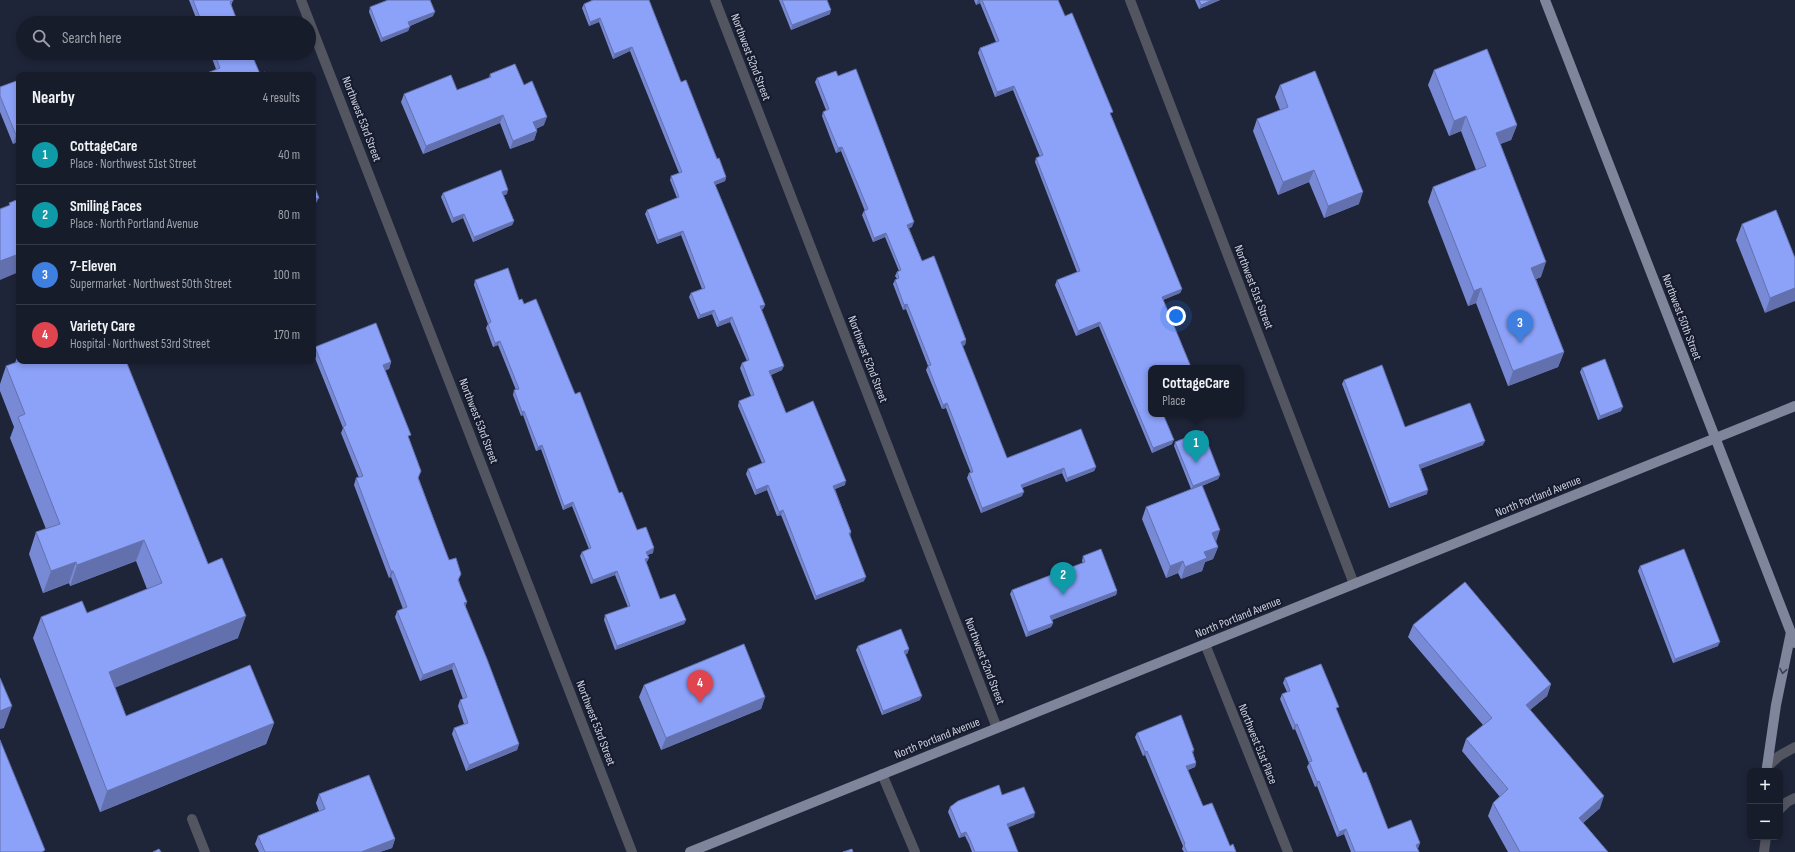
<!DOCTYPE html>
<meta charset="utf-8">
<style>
:root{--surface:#171c2b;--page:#242937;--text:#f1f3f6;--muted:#9ea1a9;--line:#363a47;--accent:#b45309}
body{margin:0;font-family:"Sofia Sans Condensed",sans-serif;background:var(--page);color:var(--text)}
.controls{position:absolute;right:12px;bottom:12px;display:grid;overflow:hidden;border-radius:8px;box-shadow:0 2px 6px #0003}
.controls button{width:36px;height:36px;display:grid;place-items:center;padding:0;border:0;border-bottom:1px solid var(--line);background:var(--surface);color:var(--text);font:20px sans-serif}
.you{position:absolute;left:1176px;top:316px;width:14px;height:14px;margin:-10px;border:3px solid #fff;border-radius:50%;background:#1a73e8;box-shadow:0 0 0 6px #1a73e833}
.badge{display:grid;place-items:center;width:26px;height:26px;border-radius:50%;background:var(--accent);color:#fff;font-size:13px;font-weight:700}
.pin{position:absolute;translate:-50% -33px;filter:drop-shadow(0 1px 2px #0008)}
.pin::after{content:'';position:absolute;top:21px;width:14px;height:12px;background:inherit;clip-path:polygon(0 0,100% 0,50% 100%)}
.popup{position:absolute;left:1148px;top:365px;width:96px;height:52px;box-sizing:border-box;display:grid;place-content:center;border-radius:8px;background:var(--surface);filter:drop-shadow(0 1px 3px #0005);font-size:13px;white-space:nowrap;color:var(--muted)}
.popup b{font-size:15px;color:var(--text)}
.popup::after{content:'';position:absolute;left:50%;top:100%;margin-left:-8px;border:8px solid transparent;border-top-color:var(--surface)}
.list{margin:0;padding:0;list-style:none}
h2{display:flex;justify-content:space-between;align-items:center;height:52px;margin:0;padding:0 16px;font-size:17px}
h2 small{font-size:13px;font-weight:400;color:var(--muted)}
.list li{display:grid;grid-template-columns:26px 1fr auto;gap:12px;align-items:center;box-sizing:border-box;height:60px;padding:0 16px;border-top:1px solid var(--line)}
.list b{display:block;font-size:15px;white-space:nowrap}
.list p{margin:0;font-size:13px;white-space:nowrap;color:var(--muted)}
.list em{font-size:13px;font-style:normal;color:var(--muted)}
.icon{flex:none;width:22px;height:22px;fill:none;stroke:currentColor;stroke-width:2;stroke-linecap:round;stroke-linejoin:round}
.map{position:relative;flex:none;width:1795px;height:852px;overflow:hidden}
.search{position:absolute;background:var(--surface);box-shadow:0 2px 6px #0003;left:16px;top:16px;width:300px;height:44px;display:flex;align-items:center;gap:10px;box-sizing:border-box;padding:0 14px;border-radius:22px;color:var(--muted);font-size:15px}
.panel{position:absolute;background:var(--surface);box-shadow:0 2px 6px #0003;left:16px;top:72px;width:300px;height:292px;border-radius:8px}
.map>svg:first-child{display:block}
</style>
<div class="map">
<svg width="1795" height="852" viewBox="0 0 1795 852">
<rect width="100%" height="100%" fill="#1f2539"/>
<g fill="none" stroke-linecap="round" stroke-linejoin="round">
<!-- minor -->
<path stroke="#535660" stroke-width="10" d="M301,0L632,852
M715,0L997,728
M1130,0L1354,584
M1205,644L1288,852
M1766,771L1767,767L1779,756L1795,747
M882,774L915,852
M1780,809L1787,802L1795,798
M192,819L205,852
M1764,852L1766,837"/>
<!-- major -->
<path stroke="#7f869b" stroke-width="10" d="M1545,0L1795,643
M1767,767L1776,705L1791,632
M690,852L1795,406"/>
</g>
<!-- wall -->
<path fill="#788ad5" d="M189,0H233L231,6L238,23H198Z
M779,0H827L830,14L791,30Z
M974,0H1058L1065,16L1111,116L1182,289L1180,293L1163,300L1191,367L1190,368H1151V414L1172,444L1152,453L1099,326L1076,336L1055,285L1057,280L1077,272L1035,162L1036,158L1040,157L1013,90L995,97L978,53L980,48L996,42L980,3L976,5Z
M1195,0H1220L1199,9Z
M584,4L681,82L726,177L725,181L715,185L765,305L763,309L761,310L782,370L771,375L786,413L845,485L835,489L851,532L850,536L864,581L815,600L781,515L777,516L767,490L755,495L746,474L748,469L762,463L738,406L739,401L751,396L740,368L742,363L747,361L730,322L717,327L712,314L698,319L689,297L691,293L702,289L681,235L657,244L645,214L647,210L677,198L670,180L671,176L679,173L630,51L613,59L599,22L589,26L582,8Z
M370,7L433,16L410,26L408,31L381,42L369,12Z
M210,53H250L260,74L266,75L216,69Z
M1434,70L1517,125L1511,140L1500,144L1541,277L1536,279L1564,352L1558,367L1508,386L1476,303L1468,306L1428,202L1433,187L1476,170L1461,131L1449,136L1428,85Z
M490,74L524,85L544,125L536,129L537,131L534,140L510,149L500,123L423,154L401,102L404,94L457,90L489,78Z
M838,76L912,227L909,228L922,261L966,340L965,345L962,346L1007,458L1096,467L1094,471L1066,482L1062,473L1022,488V496L981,513L967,478L969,473H971L961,448L946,408L942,409L926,370L928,366L906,309L903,310L893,284L895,280L897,279L895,276L897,272L899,271L885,237L873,242L862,215L864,211H865L841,151L836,153L822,116L823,112L826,110L815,82L817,78Z
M19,80V141L13,144L0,112V87Z
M1280,85L1359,204L1324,218L1309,182L1278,195L1253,131L1257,119L1280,110L1275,97Z
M443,193L507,194L503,195L514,221L512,225L473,242L463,218L452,223L441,197Z
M1742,224L1795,258L1765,313L1736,240Z
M475,280L519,300L524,304L575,394L619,493L637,530L653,553L647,555V562L646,563L660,599L686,620L684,624L615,650L604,620L605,615L628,607L615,575L591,584L580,556L582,552L589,549L572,506L563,510L541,449L536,451L523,415L521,416L513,395L514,390H516L498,345L493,347L486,328L488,324L474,285Z
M315,347L391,362L389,369L385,370L409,440L419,479L449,560L459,580L465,607L519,744L517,750L466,771L452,734L454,728L464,724L458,706L460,700L463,699L452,669L420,681L395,617L397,611L403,609L391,577L389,578L354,485L356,478H359L341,433L343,428L313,353Z
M19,352V361H126L238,638L115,687L126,716L274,723L266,744L100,812L33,638L41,617L87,613L147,589L136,561L70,586L69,583L43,593L29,554L36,532L46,529L10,438L14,427L0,391V384L6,366L15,363Z
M1582,368L1621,411L1598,420L1580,372Z
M1344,380L1405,427L1483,445L1420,469L1427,494L1389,508L1342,384Z
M1175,442L1220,475L1218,479L1202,486L1216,542L1218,547L1213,559L1205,562L1202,571L1181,579L1178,573L1166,578L1142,519L1146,507L1191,489L1174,446Z
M1083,556L1117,591L1116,595L1052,620L1053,623L1051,627L1026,637L1010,594L1012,590L1083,563L1082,561Z
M1640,566L1718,646L1673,663L1638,571Z
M1413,625L1551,684L1547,696L1530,710L1600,808L1583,823L1608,852H1508L1488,816L1493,803L1500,797L1462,751L1466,739L1483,725L1408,637Z
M858,646L909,649L907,654H905L920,700L882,715L856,650Z
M1285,678L1337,711L1363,773L1388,829L1420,843L1418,848V849L1419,852H1351L1344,834L1337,837L1317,786L1315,787L1307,767L1309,763L1295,729L1293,730L1280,699L1282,694L1287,692L1283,683Z
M644,685L765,697L761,709L661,750L639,697Z
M1137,733L1194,750L1193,753L1196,763L1195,767L1188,770L1203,806L1230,846L1236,852H1184L1182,849L1183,846L1145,755L1143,756L1135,737Z
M319,794L395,839L392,848L380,852H259L255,844L258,836L319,811L316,803Z
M1002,795L1034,817L1008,827L1018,852H972L969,844L965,836L959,838L948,812L950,807Z"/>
<!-- shaded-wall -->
<path fill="#6271ae" d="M978,0H981L980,3L976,5Z
M1212,0H1220L1199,9L1201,5Z
M831,10L830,14L791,30L792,25Z
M435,12L433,16L407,27L408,22Z
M600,18L599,22L589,26L590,22Z
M410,27L408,31L381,42L382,38Z
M632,47L630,51L613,59L614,54Z
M1014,86L1013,90L995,97L997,92Z
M503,115L500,123L423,154L426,146Z
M1466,116L1461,131L1449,136L1454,121Z
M547,117L544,125L530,131L533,122Z
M1517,125L1511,140L1490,148L1496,133Z
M537,131L534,140L510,149L513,141Z
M19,134V141L13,144L16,135Z
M842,147L841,151L836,153L838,148Z
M1314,170L1309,182L1278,195L1283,182Z
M726,177L725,181L712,186L714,182Z
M508,190L507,194L501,197L502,192Z
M1363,192L1359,204L1324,218L1328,206Z
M319,198L316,203L313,205V200Z
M464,214L463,218L452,223L453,218Z
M514,221L512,225L473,242L474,237Z
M914,222L912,227L906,229L907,225Z
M683,231L681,235L657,244L658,240Z
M886,233L885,237L873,242L874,238Z
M19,254V272L0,280V261Z
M1546,262L1541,277L1526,283L1531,268Z
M1481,288L1476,303L1468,306L1474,291Z
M1795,288V301L1765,313L1770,298Z
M1182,289L1180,293L1160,301L1162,297Z
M907,304L906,309L903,310L904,305Z
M765,305L763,309L758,311L760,306Z
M714,310L712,314L698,319L700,315Z
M732,317L730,322L717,327L719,322Z
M1100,322L1099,326L1076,336L1078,331Z
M966,340L965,345L959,347L961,342Z
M500,341L498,345L493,347L495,343Z
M1564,352L1558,367L1508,386L1513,371Z
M391,362L389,369L381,372L383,365Z
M784,366L782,370L768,376L769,371Z
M947,403L946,408L942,409L943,405Z
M1623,407L1621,411L1598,420L1600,416Z
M524,411L523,415L521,416L522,412Z
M1174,440L1172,444L1152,453L1153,448Z
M1485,441L1483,445L1417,470L1419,465Z
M542,445L541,449L536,451L538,447Z
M1096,467L1094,471L1066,482L1067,478Z
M1064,468L1062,473L1019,489L1021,485Z
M1220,475L1218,479L1191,490L1193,486Z
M846,481L845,485L832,490L833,486Z
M768,485L767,490L755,495L756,490Z
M1428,490L1427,494L1389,508L1390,504Z
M1024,492L1022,496L981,513L982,508Z
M573,502L572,506L563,510L564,506Z
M783,510L781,515L777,516L779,512Z
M1220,530L1216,542L1212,533Z
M144,540L136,561L70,586L77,565Z
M1218,547L1213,559L1205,562L1202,571L1181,579L1185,567L1204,552Z
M654,548L653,553L645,556L646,552Z
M649,558L647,562L643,564L645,559Z
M1183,561L1178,573L1166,578L1170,566Z
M76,562L69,583L43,593L51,571Z
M391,571H393L391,577L389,578Z
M617,571L615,575L591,584L593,580Z
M866,577L864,581L815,600L816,596Z
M1117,591L1116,595L1049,621L1050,616Z
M467,602L465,608L464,603Z
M246,616L238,638L102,693L109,672Z
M686,620L684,624L615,650L617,646Z
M1053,623L1051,627L1026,637L1028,632Z
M1720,642L1718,646L1673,663L1675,659Z
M909,649L907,654L902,655L904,651Z
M454,663L452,669L420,681L423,675Z
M1551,684L1547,696L1521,717L1526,705Z
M922,696L920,700L882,715L883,711Z
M765,697L761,709L661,750L666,738Z
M12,706L4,728L0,729V711Z
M274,723L266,744L100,812L107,791Z
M1297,724L1295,729L1293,730L1295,725Z
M519,744L517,750L466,771L469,765Z
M1147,751L1145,755L1143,756L1145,752Z
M1196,763L1195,767L1185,771L1186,766Z
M1319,781L1317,786L1315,787L1317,782Z
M1604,796L1600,808L1574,830L1579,818Z
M1035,813L1034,817L1005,829L1007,824Z
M1346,829L1344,834L1337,837L1339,832Z
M966,832L965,836L959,838L961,834Z
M395,839L392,848L380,852H361Z
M1420,843L1418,848L1414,850L1416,845Z"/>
<!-- building -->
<path fill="#8ca1f8" stroke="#6271ae" d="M193,0H233V1L230,2L238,23H202Z
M388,0H430L435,12L408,22L410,27L382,38L370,7Z
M593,0H649L681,82L686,80L717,159L719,158L726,177L714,182L765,305L760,306L784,366L769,371L786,413L813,401L846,481L833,486L851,532L849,533L866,577L816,596L783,510L779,512L768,485L756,490L748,469L765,462L739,401L754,395L742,363L749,360L732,317L719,322L714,310L700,315L691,293L705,288L683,231L658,240L647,210L679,197L671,176L682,172L632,47L614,54L600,18L590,22L584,4Z
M782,0H827L831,10L792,25Z
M982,0H1058L1065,16L1072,13L1113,112L1110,113L1182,289L1162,297L1191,367L1188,368H1151V414H1163L1174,440L1153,448L1100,322L1078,331L1057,280L1080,271L1036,158L1043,155L1014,86L997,92L980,48L999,41Z
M1199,0H1212L1201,5Z
M1487,49L1517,125L1496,133L1546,262L1531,268L1564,352L1513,371L1481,288L1474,291L1433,187L1486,166L1466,116L1454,121L1434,70Z
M214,53H250L251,56L252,55L260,74L265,72L266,75H202L220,68Z
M515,64L524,85L532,81L547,117L533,122L537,131L513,141L503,115L426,146L404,94L451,75L457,90L491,77L490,74Z
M856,69L914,222L907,225L922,261L934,256L966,340L961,342L1007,458L1081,429L1096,467L1067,478L1064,468L1021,485L1024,492L982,508L969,473L973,472L963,444L947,403L943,405L928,366L931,365L907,304L904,305L895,280L899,278L897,272L901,270L886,233L874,238L864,211L868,209L842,147L838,148L823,112L829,109L817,78L836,71L838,76Z
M1315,71L1363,192L1328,206L1314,170L1283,182L1257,119L1288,107L1280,85Z
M19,80V134L16,135L0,96V87Z
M501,170L508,190L502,192L514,221L474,237L464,214L453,218L443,193Z
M313,183L319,198L313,200Z
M19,199V254L0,261V209L10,205L9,203Z
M1776,210L1795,258V288L1770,298L1742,224Z
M508,268L519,300L522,299L524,304L536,299L575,394L580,392L619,493L622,492L637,530L646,527L654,548L646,552L649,558L645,559L660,599L675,594L686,620L617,646L605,615L630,606L617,571L593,580L582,552L591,548L573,502L564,506L542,445L538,447L524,411L522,412L514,390L519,389L500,341L495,343L488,324L491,322L475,280Z
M376,323L391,362L383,365L411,435L408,436L421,471L418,478L449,560L456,558L461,574L458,580L467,602L464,603L487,659L519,744L469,765L454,728L468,723L460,700L467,697L454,663L423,675L397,611L407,607L393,571H391L356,478L363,476L343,427L346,425L315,347Z
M1605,359L1623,407L1600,416L1582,368Z
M20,361H126L208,564L222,558L246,616L109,672L126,716L250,665L274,723L107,791L41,617L82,601L87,613L162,583L144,540L77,565L76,562L51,571L36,532L60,524L18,417L25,414L6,366Z
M1382,365L1405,427L1470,403L1485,441L1419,465L1428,490L1390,504L1344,380Z
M1203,431L1220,475L1193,486L1175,442Z
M1202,485L1220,530L1212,533L1218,547L1204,552L1207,558L1185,567L1183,561L1170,566L1146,507Z
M1101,549L1117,591L1050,616L1053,623L1028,632L1012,590L1085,562L1083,556Z
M1684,549L1720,642L1675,659L1640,566Z
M1465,582L1551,684L1526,705L1604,796L1579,818L1608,852H1520L1493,803L1508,789L1466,739L1492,718L1413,625Z
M901,629L909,649L904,651L922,696L883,711L858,646Z
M744,644L765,697L666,738L644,685Z
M1321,664L1339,707L1336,708L1363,773L1366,772L1388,829L1411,820L1420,843L1416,845L1419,852H1355L1346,829L1339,832L1319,781L1317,782L1309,762L1312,761L1297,724L1295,725L1282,694L1290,691L1285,678Z
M0,678L12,706L0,711Z
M1181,715L1194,750L1192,751L1196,763L1186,766L1203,806L1212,803L1230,846L1233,844L1236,852H1187L1184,845L1185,844L1147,751L1145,752L1137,733Z
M0,740L45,850L42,852H0Z
M369,775L395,839L361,852H265L258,836L325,809L319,794Z
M999,785L1002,795L1024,787L1035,813L1007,824L1018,852H975L970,840L966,832L961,834L950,807L958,801Z
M159,849L161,852H153Z
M852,849L853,852H843Z"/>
<!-- one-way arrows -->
<defs><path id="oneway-chevron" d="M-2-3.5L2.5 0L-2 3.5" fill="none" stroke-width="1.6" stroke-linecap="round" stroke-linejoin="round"/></defs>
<use stroke="#3b4054" href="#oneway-chevron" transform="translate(1783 671) rotate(101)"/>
<g text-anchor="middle" stroke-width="4" stroke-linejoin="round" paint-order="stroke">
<!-- street labels -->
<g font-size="12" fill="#cdd1df" stroke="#161b2e">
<text transform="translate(751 57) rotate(69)" y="4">Northwest 52nd Street</text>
<text transform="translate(362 119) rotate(69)" y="4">Northwest 53rd Street</text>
<text transform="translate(1254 287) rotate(69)" y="4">Northwest 51st Street</text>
<text transform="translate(1682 317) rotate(69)" y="4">Northwest 50th Street</text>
<text transform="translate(868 359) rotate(69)" y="4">Northwest 52nd Street</text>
<text transform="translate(479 421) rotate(69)" y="4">Northwest 53rd Street</text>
<text transform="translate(1538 496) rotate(-22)" y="4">North Portland Avenue</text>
<text transform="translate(1238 617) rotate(-22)" y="4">North Portland Avenue</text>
<text transform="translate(985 661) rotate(69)" y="4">Northwest 52nd Street</text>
<text transform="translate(596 723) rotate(69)" y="4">Northwest 53rd Street</text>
<text transform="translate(937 738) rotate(-22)" y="4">North Portland Avenue</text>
<text transform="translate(1258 744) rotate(68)" y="4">Northwest 51st Place</text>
</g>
</g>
</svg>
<div class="controls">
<button>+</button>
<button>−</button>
</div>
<div class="you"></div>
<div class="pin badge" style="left:1196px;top:463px;background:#0f9aa8">1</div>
<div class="popup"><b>CottageCare</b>Place</div>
<div class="pin badge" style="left:1063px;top:595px;background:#0f9aa8">2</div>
<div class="pin badge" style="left:1520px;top:343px;background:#3f7fe0">3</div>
<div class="pin badge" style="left:700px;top:703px;background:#e0444e">4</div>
<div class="search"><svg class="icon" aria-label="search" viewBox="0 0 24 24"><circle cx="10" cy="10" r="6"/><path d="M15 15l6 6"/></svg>Search here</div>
<section class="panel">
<h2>Nearby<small>4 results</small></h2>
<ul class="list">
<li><span class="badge" style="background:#0f9aa8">1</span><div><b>CottageCare</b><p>Place · Northwest 51st Street</p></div><em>40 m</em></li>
<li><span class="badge" style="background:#0f9aa8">2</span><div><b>Smiling Faces</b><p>Place · North Portland Avenue</p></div><em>80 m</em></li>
<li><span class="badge" style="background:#3f7fe0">3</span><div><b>7-Eleven</b><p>Supermarket · Northwest 50th Street</p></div><em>100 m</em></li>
<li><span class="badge" style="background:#e0444e">4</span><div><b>Variety Care</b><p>Hospital · Northwest 53rd Street</p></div><em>170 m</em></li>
</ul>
</section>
</div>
